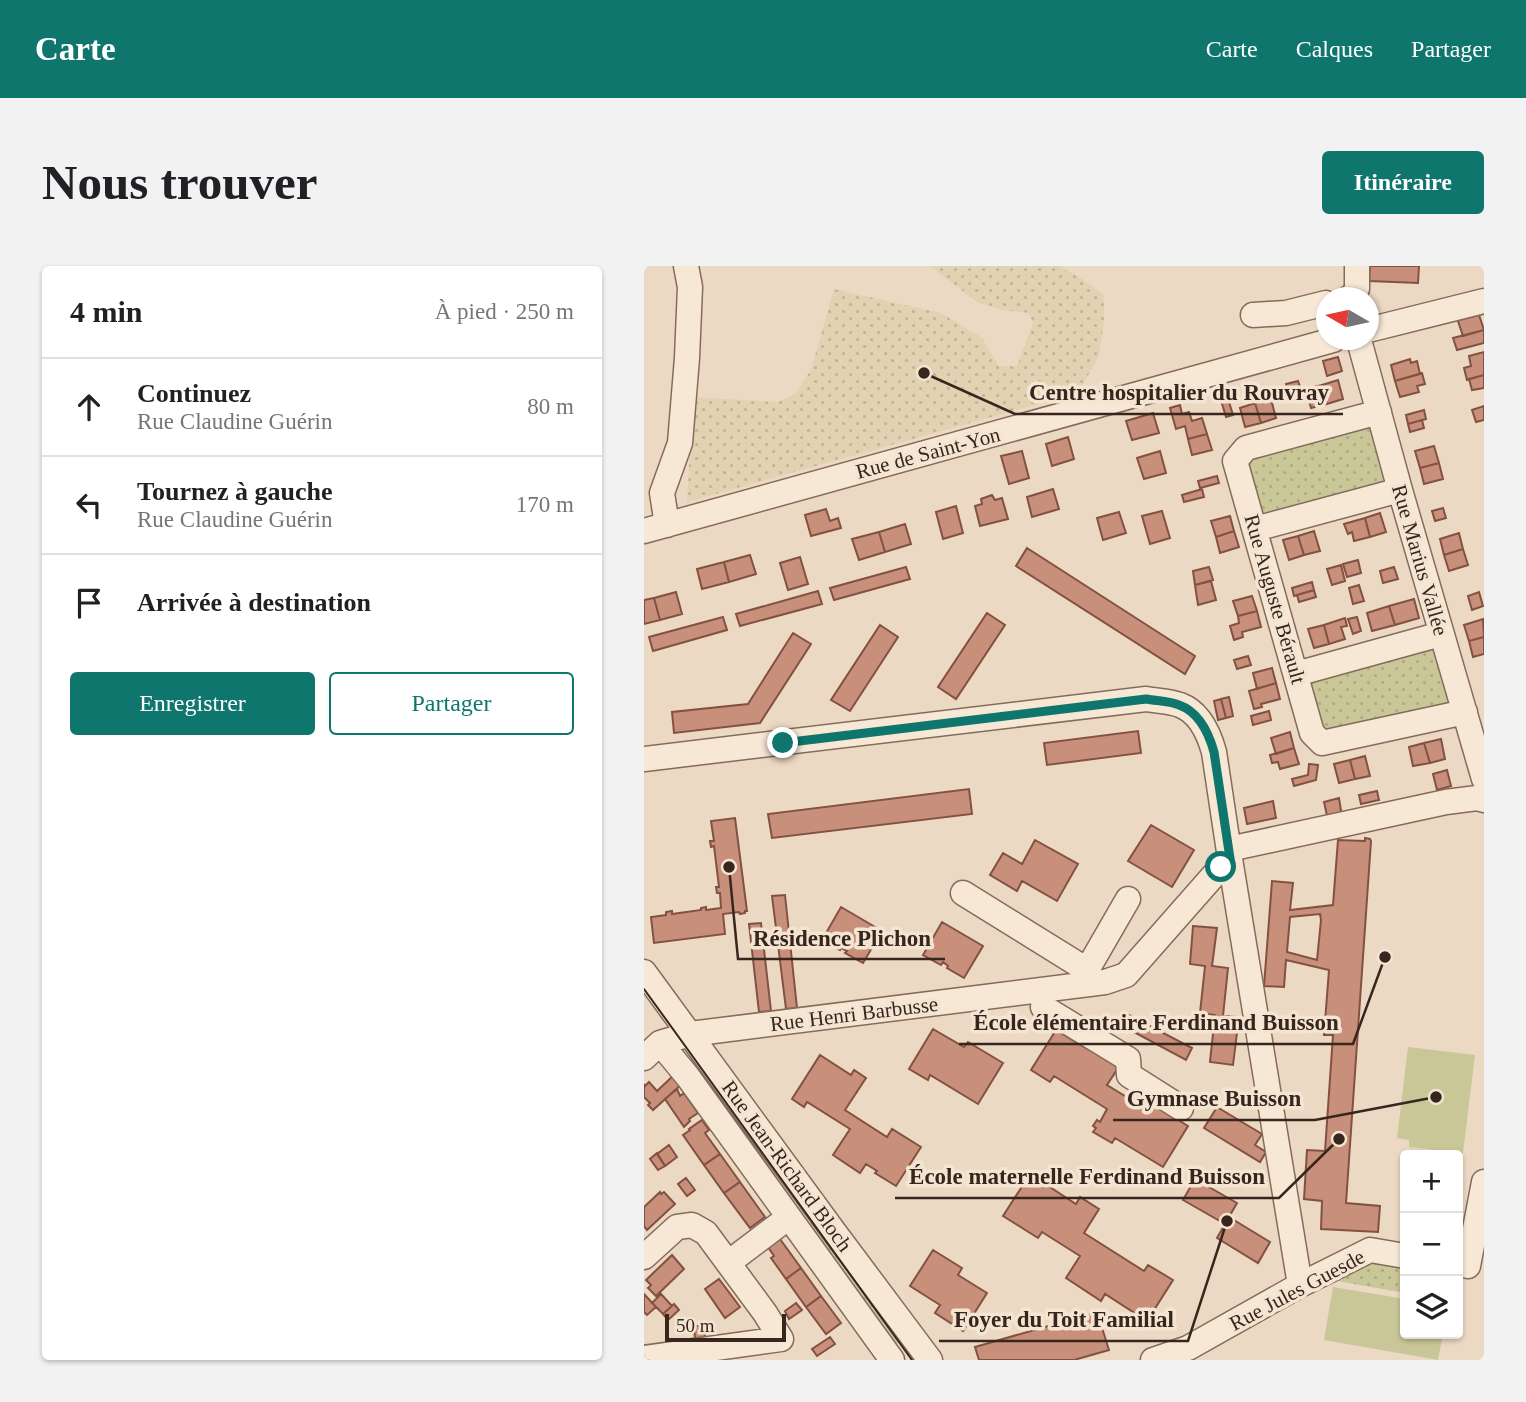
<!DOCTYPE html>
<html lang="fr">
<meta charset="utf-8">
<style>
:root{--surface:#fff;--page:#f2f2f2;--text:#202124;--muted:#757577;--line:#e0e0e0;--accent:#0f766e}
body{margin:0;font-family:Georgia,serif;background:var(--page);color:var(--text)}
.controls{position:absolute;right:21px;bottom:21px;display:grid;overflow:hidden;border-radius:7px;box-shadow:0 2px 5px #0004}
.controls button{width:63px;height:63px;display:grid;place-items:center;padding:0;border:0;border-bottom:2px solid var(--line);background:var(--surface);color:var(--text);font:35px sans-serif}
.compass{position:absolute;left:672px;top:21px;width:63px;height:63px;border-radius:50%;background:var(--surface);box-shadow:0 2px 5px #0004;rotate:279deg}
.scale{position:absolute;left:21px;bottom:18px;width:121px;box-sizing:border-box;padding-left:7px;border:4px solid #36261e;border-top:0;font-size:19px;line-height:24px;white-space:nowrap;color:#36261e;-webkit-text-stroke:5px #f4e5d2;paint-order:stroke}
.stop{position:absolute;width:21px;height:21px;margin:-16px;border:5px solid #0f766e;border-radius:50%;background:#fff}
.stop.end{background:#0f766e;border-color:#fff;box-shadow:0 2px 7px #0008}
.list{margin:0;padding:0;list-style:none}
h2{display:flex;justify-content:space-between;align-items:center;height:91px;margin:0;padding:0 28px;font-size:30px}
h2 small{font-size:23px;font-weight:400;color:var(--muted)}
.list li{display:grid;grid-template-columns:46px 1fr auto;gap:21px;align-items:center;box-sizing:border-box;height:98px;padding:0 28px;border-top:2px solid var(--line)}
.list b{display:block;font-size:26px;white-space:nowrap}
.list p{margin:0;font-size:23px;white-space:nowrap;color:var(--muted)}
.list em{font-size:23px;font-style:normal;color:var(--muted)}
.actions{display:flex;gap:14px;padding:21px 28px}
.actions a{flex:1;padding:16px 0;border:2px solid var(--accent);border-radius:7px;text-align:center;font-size:24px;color:var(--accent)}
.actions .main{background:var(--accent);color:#fff}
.icon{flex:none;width:38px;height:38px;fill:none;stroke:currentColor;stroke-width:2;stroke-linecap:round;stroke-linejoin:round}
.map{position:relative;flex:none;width:840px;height:1094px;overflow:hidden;border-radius:7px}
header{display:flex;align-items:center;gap:42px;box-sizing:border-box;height:98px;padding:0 35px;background:var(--accent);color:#fff}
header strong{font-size:33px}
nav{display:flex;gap:38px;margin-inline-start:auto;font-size:24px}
.intro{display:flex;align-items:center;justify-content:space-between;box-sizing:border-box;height:168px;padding:0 42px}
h1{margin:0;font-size:49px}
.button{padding:18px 32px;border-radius:7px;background:var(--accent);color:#fff;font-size:24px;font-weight:700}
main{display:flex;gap:42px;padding:0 42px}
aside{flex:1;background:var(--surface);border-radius:7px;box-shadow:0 2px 5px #0004}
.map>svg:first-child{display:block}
</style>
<header>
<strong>Carte</strong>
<nav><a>Carte</a><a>Calques</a><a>Partager</a></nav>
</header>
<div class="intro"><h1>Nous trouver</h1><a class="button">Itinéraire</a></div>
<main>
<aside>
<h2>4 min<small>À pied · 250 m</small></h2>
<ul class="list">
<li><svg class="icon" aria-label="ahead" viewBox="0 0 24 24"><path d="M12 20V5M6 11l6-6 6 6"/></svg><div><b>Continuez</b><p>Rue Claudine Guérin</p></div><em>80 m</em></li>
<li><svg class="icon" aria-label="left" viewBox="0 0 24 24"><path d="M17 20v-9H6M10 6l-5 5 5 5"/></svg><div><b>Tournez à gauche</b><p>Rue Claudine Guérin</p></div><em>170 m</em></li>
<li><svg class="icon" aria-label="arrive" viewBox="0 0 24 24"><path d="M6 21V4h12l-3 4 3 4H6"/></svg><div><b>Arrivée à destination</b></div></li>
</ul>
<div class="actions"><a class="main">Enregistrer</a><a>Partager</a></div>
</aside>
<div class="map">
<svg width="840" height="1094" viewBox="0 0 840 1094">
<defs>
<pattern id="farmland-dots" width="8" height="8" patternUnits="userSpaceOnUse" patternTransform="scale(1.75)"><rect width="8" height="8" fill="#e1d2b1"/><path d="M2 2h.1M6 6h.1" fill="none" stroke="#c2b498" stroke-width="1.8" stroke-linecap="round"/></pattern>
<pattern id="grass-dots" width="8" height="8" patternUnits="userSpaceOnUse" patternTransform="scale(1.75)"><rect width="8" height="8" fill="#c9c797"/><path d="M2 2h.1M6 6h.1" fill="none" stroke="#adab82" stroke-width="1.8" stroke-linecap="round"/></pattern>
</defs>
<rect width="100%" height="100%" fill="#ecd9c3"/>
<!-- farmland -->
<path fill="url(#farmland-dots)" d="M286,0H416L438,13L460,29V56L454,92L434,127L43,236L49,131L134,136L151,128L167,104L190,23L297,47L337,71L355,100H373L389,57L385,47L358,44L333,36Z"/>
<!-- grass -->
<path fill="url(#grass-dots)" d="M729,155L746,221L614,256L600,188Z
M791,375L809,442L680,471L659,412Z
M174,952L260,1074L245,1082L159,962Z
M728,993L761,1000V1027L693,1015V1013Z"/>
<!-- pitch -->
<path fill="#c9c797" d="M764,781L831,789L819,887L765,881V874L753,872Z
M689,1021L761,1033V1068H799L794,1094L680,1074Z"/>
<!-- building -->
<path fill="#c88f7a" stroke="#835142" stroke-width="2" fill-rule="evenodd" d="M726,0H775L774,17L725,15Z
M834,46L840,64L819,70L813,52Z
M840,64V77L813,84L809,72Z
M840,86V109L823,114L820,102L827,100L825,90Z
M694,91L698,105L683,110L679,95Z
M766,93L767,97L773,95L776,108L751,115L747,99Z
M778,107L781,118L773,120L775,126L756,131L751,115Z
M840,109V122L828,124L825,113Z
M694,114L699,133L683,138L678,119Z
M654,115L659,129L645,133L642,118Z
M678,119L683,138L667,142L662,123Z
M582,126L589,149L582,151L575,128Z
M627,133L632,152L617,157L611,137Z
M611,137L617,157L601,161L596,142Z
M536,139L538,148L545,146L548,155L558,152L563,168L544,173L541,160L532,163L526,142Z
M840,140V154L832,156L828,144Z
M780,144L782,153L764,158L762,149Z
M509,147L515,167L488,174L482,155Z
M778,154L780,162L766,166L764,158Z
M563,168L568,184L548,189L544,173Z
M424,171L430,193L408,200L402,178Z
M790,180L795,197L776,202L771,185Z
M378,185L385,212L365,218L357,190Z
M516,185L522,207L500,213L493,192Z
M795,197L799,213L780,218L776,202Z
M573,210L575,217L556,222L554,215Z
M409,223L415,243L388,251L383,231Z
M558,223L560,231L540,236L538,229Z
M348,229L351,234L358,232L364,253L336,260L331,240L338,238L337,233Z
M312,240L319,267L299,273L292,246Z
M799,242L802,252L791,255L788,245Z
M182,243L186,255L194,252L197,262L167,270L161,249Z
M518,245L526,272L506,278L498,250Z
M475,246L482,267L459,274L453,252Z
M736,247L742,266L726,271L721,252Z
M586,250L590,265L572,271L567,255Z
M721,252L726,271L710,275L708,266L704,268L700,258Z
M261,258L267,278L241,286L235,266Z
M590,265L595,281L576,287L572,271Z
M670,265L676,285L660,289L654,270Z
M235,266L241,286L215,294L208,273Z
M815,267L819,283L800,289L796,273Z
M654,270L660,289L645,294L639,274Z
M383,282L551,390L541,408L372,300Z
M819,283L824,299L805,305L800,289Z
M106,289L112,308L85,316L80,296Z
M156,291L164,318L144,324L136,297Z
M714,294L717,307L703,311L699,298Z
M80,296L85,316L58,323L53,303Z
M697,299L701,315L688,319L683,303Z
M262,301L266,313L190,334L186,322Z
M565,301L569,314L551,319L549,305Z
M750,301L754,313L739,317L736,305Z
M567,315L572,334L554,339L551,319Z
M668,316L670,324L650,330L648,322Z
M715,319L720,335L709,338L705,322Z
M670,324L672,331L655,336L653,329Z
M174,325L178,338L96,360L92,348Z
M32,326L38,348L16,354L10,332Z
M835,326L839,340L828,344L824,330Z
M608,330L613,345L594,350L589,335Z
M10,332L16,354L0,358V334Z
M770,333L775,352L751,359L745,340Z
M745,340L751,359L728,365L723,347Z
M613,345L617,361L598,366L599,371L590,374L586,360L595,357L594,350Z
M343,347L361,359L312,433L294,421Z
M79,351L83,364L9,385L5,371Z
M713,351L717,365L709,368L704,353Z
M701,352L703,360L697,361L701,373L685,378L680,359Z
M839,353L840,371L825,375L820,359Z
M236,359L254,371L206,445L187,434Z
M680,359L685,378L670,382L664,363Z
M149,367L167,378L116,457L30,467L28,446L104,438Z
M840,371V388L829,391L825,375Z
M604,390L607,399L593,403L590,394Z
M628,402L632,417L613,423L609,407Z
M632,417L636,433L617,438L618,441L610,443L605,425Z
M585,431L589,450L582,452L577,433Z
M577,433L582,452L574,454L570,435Z
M625,445L627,454L609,459L607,450Z
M494,465L497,487L403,499L400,477Z
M646,466L650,482L632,488L627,472Z
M797,473L801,493L786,497L780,477Z
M780,477L786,497L769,500L765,481Z
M650,482L655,498L636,503L634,496L628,497L626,489Z
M721,490L726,510L711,513L706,494Z
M706,494L711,513L695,517L690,498Z
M665,498L674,499L672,514L650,520L648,513L664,509Z
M803,504L807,520L793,524L789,508Z
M325,523L328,548L128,572L124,548Z
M733,525L735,534L717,538L715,529Z
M695,532L698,551L684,554L680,536Z
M629,535L632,552L603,558L600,542Z
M91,552L103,645H101V647L96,648L95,646L79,648L81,668L10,677L7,651L22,649V646L28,645V648L57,644V642L62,641V644L77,642L76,627H73L72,621H75L70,580L67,581L66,575H70L67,555Z
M507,559L550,584L528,621L484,595Z
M721,572L726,573L727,575L702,937L736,940L734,966L677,963L678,935L660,933L663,884L681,885L689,769H680L685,704L642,694L640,721L620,720L628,615L649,617L646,644L689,639L694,574L721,575ZM676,648L677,654L673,694L643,686L646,651Z
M391,574L434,598L413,635L378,615L373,625L346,609L359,587L378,598Z
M141,629L153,742L142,743L128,630Z
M197,641L238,665L219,697L201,687L203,685L197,682L196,684L178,674Z
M298,656L339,680L320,712L303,702L304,700L299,696L297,699L279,689Z
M117,657L127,745L115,746L105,658Z
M549,660L573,662L568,700L584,702L579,750L595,751L589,799L566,796L571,749L556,747L561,700L546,698Z
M479,746L548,782L542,794L473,757Z
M289,763L320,781L324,776L359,797L334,838L286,809L284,814L265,803Z
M412,764L442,782L478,796L463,819L504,844L508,838L544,860L519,901L471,872L468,877L449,866L452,862L449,860L453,854L456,856L463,843L410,810L406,816L387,804Z
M176,789L207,809L210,804L222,812L201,844L243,871L248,863L277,881L252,920L231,907L233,905L222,898L216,907L189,889L206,863L163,836L160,841L148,833Z
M32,807L39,817L9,844L4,839L6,837L0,831V818L1,820L5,816L13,825Z
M33,823L36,830L40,827L54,847L45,853L46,855L40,861L21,833Z
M573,841L618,868L611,879L622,886L616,896L560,862Z
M58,854L65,864L61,867L76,888L60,899L39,869L46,864L45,863Z
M25,879L33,891L21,900L13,888Z
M13,887L21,900L14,904L6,893Z
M76,888L96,916L80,927L60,899Z
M386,908L432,938L436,931L455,943L440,967L500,1005L504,999L529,1014L503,1055L461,1028L457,1035L422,1012L436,990L398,966L394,972L359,950Z
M42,912L51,924L43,930L34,918Z
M551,913L593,937L585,951L626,976L614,997L573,972L581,958L539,934Z
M96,916L121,951L106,962L80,927Z
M16,926L17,928L20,926L31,938L3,964L0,960V941Z
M136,973L157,1002L142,1013L127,992L130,990L124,981Z
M289,984L318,1002L314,1009L343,1027L319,1065L291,1047L296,1039L266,1020Z
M28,989L40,1003L12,1030L4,1022L7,1019L2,1014Z
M157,1002L177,1030L162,1041L142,1013Z
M75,1013L96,1041L81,1052L61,1023Z
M0,1028L12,1041L3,1049L0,1046Z
M17,1028L28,1040L19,1048L8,1037Z
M177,1030L197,1057L182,1068L162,1041Z
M152,1037L158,1044L145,1053L141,1045Z
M30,1038L35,1044L24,1054L19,1048Z
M453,1046L465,1084L430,1094H335L331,1081Z
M60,1059L61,1072L51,1073L50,1060Z
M186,1071L191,1078L173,1090L168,1083Z"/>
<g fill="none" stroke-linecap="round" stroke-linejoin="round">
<defs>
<path id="minor" d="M705,32L708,31L713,23V0
M609,49L642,47L682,37
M724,64L840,35
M715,74L756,224L840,513
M735,146L602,182L591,195L668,467L678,477L821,446
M23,259L18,227L36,177L43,92L46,21L42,0
M611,263L756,224
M0,265L689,74
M652,408L797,368
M0,493L502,433C513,435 526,435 536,439C555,446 565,468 570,486L587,599L656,1019
M585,583L802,536L833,532L840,534
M319,627L443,704L446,718
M443,704L484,633
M0,706L188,963L286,1094
M399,741L484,793L485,809L537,842
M16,777L44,811L248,1094
M0,792L16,777L46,768L461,716L482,709L577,601L587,599
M0,991L33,961L48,959L62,967L121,1047L137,1073L0,1092
M84,997L145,951
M824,1000L840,916
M509,1094L544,1082L656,1019L726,984L761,990"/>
</defs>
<!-- minor casing -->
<use href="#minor" stroke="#856b5b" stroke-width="27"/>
<!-- minor -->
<use href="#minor" stroke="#f7e8d6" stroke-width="24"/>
<!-- tram -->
<path stroke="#36261e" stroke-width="2" d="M0,723L268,1094"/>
</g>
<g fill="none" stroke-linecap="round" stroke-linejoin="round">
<!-- route -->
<path stroke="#0f766e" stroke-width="9" d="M139,477L502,433C513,435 526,435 535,439C555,446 565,468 570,486L587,599L577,601"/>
</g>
<g text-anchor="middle" stroke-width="7" stroke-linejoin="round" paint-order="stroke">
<!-- street labels -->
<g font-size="21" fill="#36261e" stroke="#f4e5d2">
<text transform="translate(284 187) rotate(-15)" y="7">Rue de Saint-Yon</text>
<text transform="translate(776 294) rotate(74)" y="7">Rue Marius Vallée</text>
<text transform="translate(631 333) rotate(74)" y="7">Rue Auguste Bérault</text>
<text transform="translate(210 748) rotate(-7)" y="7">Rue Henri Barbusse</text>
<text transform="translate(143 900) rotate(54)" y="7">Rue Jean-Richard Bloch</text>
<text transform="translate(653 1024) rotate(-28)" y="7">Rue Jules Guesde</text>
</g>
</g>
<!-- callouts -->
<path fill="none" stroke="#36261e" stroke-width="2.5" d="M280 107L371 148H699M85 601L94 693H301M741 691L709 778H315M792 831L671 854H469M695 873L635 932H251M583 955L544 1075H295"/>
<g fill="#36261e" stroke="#f4e5d2" stroke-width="2.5">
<circle cx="280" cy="107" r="7"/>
<circle cx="85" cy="601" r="7"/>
<circle cx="741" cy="691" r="7"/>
<circle cx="792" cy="831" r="7"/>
<circle cx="695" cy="873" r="7"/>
<circle cx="583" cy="955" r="7"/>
</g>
<g font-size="23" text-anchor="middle" font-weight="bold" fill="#36261e" stroke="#f4e5d2" stroke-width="7" stroke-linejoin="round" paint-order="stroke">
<text x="535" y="134">Centre hospitalier du Rouvray</text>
<text x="198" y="680">Résidence Plichon</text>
<text x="512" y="764">École élémentaire Ferdinand Buisson</text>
<text x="570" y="840">Gymnase Buisson</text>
<text x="443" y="918">École maternelle Ferdinand Buisson</text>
<text x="420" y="1061">Foyer du Toit Familial</text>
</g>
</svg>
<div class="controls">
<button>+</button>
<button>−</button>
<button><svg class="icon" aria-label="layers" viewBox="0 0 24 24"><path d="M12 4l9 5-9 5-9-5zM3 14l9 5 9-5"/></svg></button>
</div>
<svg class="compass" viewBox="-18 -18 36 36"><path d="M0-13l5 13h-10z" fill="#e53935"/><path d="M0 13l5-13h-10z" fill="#757577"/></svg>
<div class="scale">50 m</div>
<div class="stop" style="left:577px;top:601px"></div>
<div class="stop end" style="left:139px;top:477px"></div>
</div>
</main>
